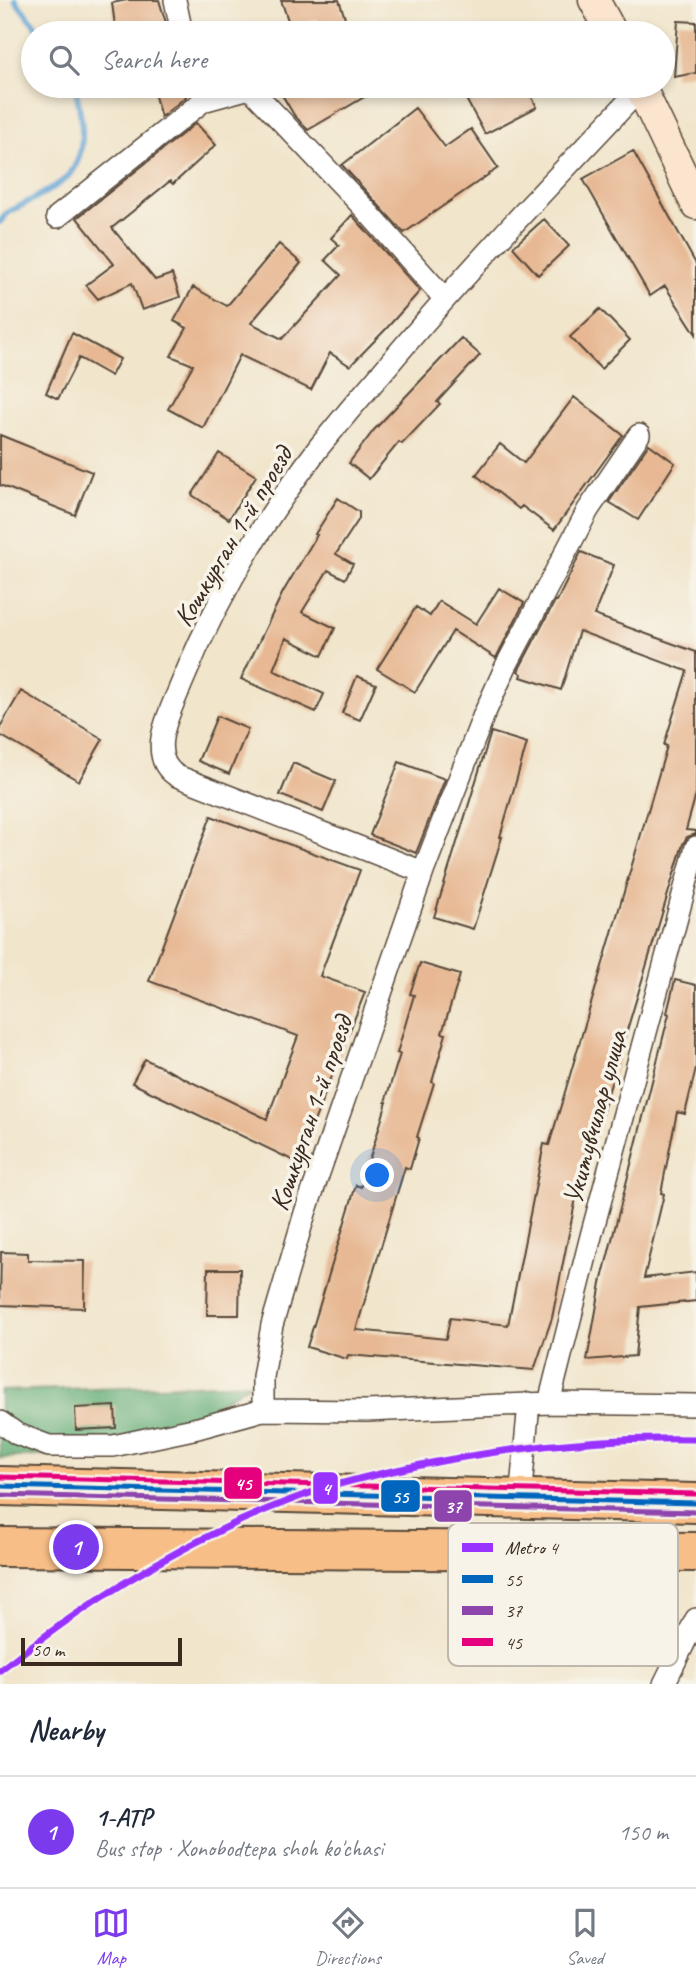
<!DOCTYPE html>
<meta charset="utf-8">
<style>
:root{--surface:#fff;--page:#f2f2f3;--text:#1f2937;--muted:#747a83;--line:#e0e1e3;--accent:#7c3aed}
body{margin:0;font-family:Caveat,sans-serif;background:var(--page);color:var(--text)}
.scale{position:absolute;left:21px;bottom:18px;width:161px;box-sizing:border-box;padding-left:7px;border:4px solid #3b2a1e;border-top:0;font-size:19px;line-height:24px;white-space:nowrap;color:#3b2a1e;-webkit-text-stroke:5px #f7f3e8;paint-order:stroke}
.you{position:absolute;left:378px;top:1176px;width:24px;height:24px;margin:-18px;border:5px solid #fff;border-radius:50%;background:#1a73e8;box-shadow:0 0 0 10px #1a73e833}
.badge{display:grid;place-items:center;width:46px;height:46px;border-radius:50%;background:var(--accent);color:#fff;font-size:23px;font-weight:700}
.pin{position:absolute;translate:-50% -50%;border:4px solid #fff;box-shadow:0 2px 7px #0006}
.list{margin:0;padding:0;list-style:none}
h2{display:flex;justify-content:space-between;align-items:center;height:91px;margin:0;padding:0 28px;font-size:30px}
h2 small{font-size:23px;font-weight:400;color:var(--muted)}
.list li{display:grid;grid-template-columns:46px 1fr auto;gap:21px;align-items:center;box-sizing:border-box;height:112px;padding:0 28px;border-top:2px solid var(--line)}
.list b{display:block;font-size:26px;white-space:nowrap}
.list p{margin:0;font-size:23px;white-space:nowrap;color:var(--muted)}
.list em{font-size:23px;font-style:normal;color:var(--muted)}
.icon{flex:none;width:38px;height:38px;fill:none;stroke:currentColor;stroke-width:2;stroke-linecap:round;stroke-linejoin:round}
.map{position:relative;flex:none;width:696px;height:1684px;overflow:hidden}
.search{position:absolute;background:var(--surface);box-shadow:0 4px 10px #0003;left:21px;right:21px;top:21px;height:77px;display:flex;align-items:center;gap:18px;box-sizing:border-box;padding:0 24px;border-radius:38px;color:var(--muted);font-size:26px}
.sheet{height:203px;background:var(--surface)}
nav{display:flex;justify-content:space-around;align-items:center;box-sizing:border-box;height:98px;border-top:2px solid var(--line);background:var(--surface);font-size:19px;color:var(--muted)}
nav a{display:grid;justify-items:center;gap:4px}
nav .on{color:var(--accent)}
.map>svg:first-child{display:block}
</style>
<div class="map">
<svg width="696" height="1684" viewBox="0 0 696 1684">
<rect width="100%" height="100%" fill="#f7f3e8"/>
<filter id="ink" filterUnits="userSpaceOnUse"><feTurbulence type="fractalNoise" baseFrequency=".0143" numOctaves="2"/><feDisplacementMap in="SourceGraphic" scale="14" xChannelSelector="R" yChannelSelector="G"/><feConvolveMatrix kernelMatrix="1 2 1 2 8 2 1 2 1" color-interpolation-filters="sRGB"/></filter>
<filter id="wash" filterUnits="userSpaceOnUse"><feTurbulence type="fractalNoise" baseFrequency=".00686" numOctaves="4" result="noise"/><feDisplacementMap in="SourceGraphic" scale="28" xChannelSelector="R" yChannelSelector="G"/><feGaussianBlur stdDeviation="1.57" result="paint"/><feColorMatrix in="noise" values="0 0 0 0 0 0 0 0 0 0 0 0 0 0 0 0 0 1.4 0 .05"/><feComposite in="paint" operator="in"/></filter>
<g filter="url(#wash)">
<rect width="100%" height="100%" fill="#f1e5cb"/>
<!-- forest -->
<path fill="#60ac75" stroke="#4e6b4a" stroke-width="2" d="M251,1383L145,1450L0,1458V1391Z"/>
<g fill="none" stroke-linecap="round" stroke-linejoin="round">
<!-- stream -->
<path stroke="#5fa3d4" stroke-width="6" d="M15,0L41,33
M0,222L7,213C23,204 56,189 68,176C90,152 81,113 75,86"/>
</g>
<g id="blocks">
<!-- building -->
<path fill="#e7b893" d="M127,0H159L169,33H116L112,3Z
M281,0H339L350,33H323L317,19L290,26Z
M678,21L696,22V73L674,77Z
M152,86H183L186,97L161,117Z
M293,86H383L308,130L294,115L281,93Z
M496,86H526L537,107L485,134L467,101Z
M415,108L445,147L471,129L498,168L404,233L342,165Z
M196,123L216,145L173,184L170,181L112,228L155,280L172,274L180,297L142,310L132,283L98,299L86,285L114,264L77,218Z
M633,151L696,264V334L665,286L650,296L583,179Z
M352,215L420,291L385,330L350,366L330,353L311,390L240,355L203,428L168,409L193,365L171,356L187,328L174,321L193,287L227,306L279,244L301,263L251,323L282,339L341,275L325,260L339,245L331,238Z
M544,219L569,246L538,275L513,247Z
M600,309L630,340L601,369L570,337Z
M72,333L120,359L111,376L79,358L58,399L46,393Z
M461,338L480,355L437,402L440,404L402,444L399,442L369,479L349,463L374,430Z
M574,397L623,435L554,530L522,506L519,509L476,475L500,444L524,463Z
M0,435L92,472L75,515L0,485Z
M649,444L675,463L638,520L609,502Z
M219,453L256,476L229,519L192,495Z
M338,498L359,512V519L336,554L353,564L345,579L328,570L302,612L335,628L322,656L286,638L273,670L324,694L316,712L241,679L283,592L317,535L315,534Z
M581,552L614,565L594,615L696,652V794L686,830L696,831V834L687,837L683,844L591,1150L586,1148L552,1318L534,1370L348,1355L347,1359L307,1347L356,1185L361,1187L387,1102H385L400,1054L397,1053L414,995L410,994L420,963L460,975L442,1033L446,1034L432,1082L434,1083L417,1137L419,1138L410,1169L405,1167L356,1330L446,1339L450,1318L508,1325L544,1144L549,1145L565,1092L667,746L664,745L687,671L579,631L561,690L521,677L522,674L518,671L555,601H557Z
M499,588L524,603L496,658L453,631L415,692L377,669L416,607L430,616L439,601L476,624Z
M357,676L376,684L360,720L342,713Z
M21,691L103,739L79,781L0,735V727Z
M217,716L248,729L229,774L198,761Z
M491,732L527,743L500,837H502L473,929L434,917Z
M399,762L445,779L416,853L370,835Z
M293,763L336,781L323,812L280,795Z
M211,816L360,870L320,976L365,992L308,1137L294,1161L132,1083L145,1059L267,1119L298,1036L149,981Z
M675,980L696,985V1068L685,1114L677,1112L661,1193L664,1194L644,1278L696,1272V1301L640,1307L635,1356L587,1360L601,1283L669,1014L667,1013Z
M1,1252L28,1253V1260L85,1261L84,1308L0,1305Z
M208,1269H240L239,1315H207Z
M115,1406L116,1428L76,1430L75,1408Z"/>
</g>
</g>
<g filter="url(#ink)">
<use href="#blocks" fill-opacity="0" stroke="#564638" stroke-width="2"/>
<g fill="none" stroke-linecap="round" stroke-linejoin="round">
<defs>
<path id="street" d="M175,0L182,33
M57,217L203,101L250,88L364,208L444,298
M423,872L177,776C145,756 170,712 181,685C215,601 264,519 319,447C340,421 362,395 384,370C466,272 554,180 641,88
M549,1403L591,1236L696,847
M263,1410V1377L272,1325L305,1213L423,872L483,717L506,666L588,510L639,435
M0,1422L17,1434L49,1446H113L198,1428L263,1410L367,1411L549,1403L696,1405
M520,1500L529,1403
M664,1684L696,1619"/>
<path id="secondary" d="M594,0L612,33
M640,86L696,204"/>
<path id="highway" d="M0,1486L696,1503
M0,1547L696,1552"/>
</defs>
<!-- street casing -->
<use href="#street" stroke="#564638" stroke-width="24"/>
<!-- secondary casing -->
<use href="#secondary" stroke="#564638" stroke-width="33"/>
<!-- highway casing -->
<use href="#highway" stroke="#564638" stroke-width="42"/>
<!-- street -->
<use href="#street" stroke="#fff" stroke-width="21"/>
<!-- secondary -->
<use href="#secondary" stroke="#fce5cf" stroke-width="30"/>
<!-- highway -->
<use href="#highway" stroke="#f7be87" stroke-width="38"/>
<defs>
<path id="bus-1" d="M0,1486L696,1503"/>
<path id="bus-2" d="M0,1495L696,1512"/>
<path id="bus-3" d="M0,1477L696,1494"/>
</defs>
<!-- bus-1 casing -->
<use href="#bus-1" stroke="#f7f3e8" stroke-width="10"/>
<!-- bus-2 casing -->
<use href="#bus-2" stroke="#f7f3e8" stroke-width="10"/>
<!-- bus-3 casing -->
<use href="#bus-3" stroke="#f7f3e8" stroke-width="10"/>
<!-- bus-1 -->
<use href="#bus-1" stroke="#0065bd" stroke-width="5"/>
<!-- bus-2 -->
<use href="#bus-2" stroke="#8e44ad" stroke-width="5"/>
<!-- bus-3 -->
<use href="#bus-3" stroke="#e5007d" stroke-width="5"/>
<defs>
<path id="metro-1" d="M0,1670C88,1601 183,1541 288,1501C329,1485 373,1475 416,1466C509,1447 601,1437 696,1439"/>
</defs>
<!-- metro-1 casing -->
<use href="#metro-1" stroke="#f7f3e8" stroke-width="12"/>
<!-- metro-1 -->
<use href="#metro-1" stroke="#93f" stroke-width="7"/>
</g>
</g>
<g text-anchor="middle" stroke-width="7" stroke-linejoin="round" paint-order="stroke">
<!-- street labels -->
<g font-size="28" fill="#3b2a1e" stroke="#f7f3e8">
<text transform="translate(232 536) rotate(-59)" y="10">Кошкурган 1-й проезд</text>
<text transform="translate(310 1113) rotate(-71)" y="10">Кошкурган 1-й проезд</text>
<text transform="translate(594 1117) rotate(-75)" y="10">Укитувчилар улица</text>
</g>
</g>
<!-- legend -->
<rect x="448" y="1523" width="230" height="143" rx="10" fill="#f7f3e8" stroke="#bfb7ab" stroke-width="2"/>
<rect x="462" y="1543" width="31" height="9" fill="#93f"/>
<rect x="462" y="1575" width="31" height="8" fill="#0065bd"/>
<rect x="462" y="1606" width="31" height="9" fill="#8e44ad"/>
<rect x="462" y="1638" width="31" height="8" fill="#e5007d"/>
<g font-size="19" fill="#3b2a1e">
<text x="505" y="1554">Metro 4</text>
<text x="505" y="1586">55</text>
<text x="505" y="1617">37</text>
<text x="505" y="1649">45</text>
</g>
<g stroke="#f7f3e8" stroke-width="2.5">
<rect x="223" y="1466" width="40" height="34" rx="7" fill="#e5007d"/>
<rect x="312" y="1471" width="27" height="34" rx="7" fill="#93f"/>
<rect x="380" y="1479" width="41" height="34" rx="7" fill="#0065bd"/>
<rect x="433" y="1489" width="40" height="34" rx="7" fill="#8e44ad"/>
</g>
<g font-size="19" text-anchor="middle" font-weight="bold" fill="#fff">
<text x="243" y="1490">45</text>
<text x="326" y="1495">4</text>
<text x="400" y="1503">55</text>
<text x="453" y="1513">37</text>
</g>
</svg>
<div class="scale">50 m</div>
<div class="you"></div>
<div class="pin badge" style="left:76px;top:1547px">1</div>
<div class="search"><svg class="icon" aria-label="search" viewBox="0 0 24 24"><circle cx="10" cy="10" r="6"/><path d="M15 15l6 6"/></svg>Search here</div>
</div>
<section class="sheet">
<h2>Nearby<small></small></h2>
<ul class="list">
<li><span class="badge">1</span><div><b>1-ATP</b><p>Bus stop · Xonobodtepa shoh ko'chasi</p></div><em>150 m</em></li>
</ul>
</section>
<nav>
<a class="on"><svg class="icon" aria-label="map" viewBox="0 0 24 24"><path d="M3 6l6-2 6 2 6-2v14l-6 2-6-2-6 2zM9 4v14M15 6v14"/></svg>Map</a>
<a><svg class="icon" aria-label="directions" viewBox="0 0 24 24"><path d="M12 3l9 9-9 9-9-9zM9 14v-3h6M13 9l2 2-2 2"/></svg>Directions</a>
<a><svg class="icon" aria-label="saved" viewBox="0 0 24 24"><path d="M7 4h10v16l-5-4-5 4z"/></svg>Saved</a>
</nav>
